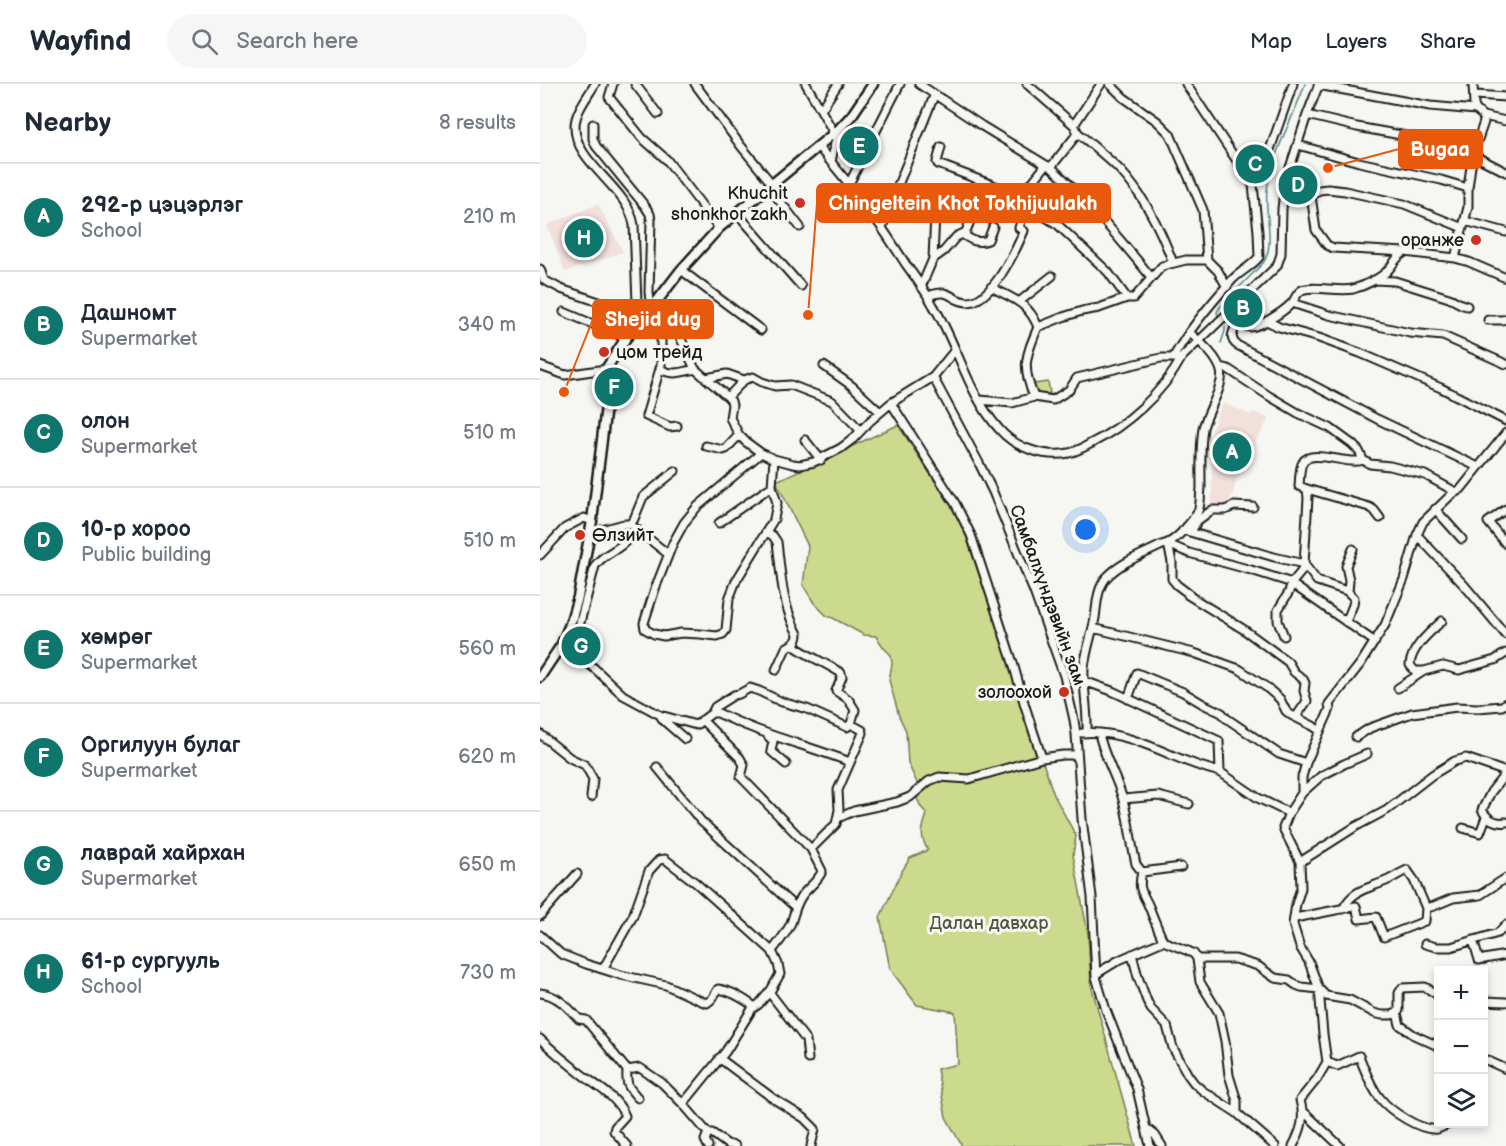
<!DOCTYPE html>
<meta charset="utf-8">
<style>
:root{--surface:#fff;--page:#f6f6f7;--text:#1f2937;--muted:#747a83;--line:#e0e1e3;--accent:#0f766e}
body{margin:0;font-family:"Balsamiq Sans",sans-serif;background:var(--page);color:var(--text)}
.controls{position:absolute;right:18px;bottom:18px;display:grid;overflow:hidden;border-radius:0px;box-shadow:0 3px 9px #0003}
.controls button{width:54px;height:54px;display:grid;place-items:center;padding:0;border:0;border-bottom:2px solid var(--line);background:var(--surface);color:var(--text);font:30px sans-serif}
.you{position:absolute;left:546px;top:446px;width:21px;height:21px;margin:-15px;border:4px solid #fff;border-radius:50%;background:#1a73e8;box-shadow:0 0 0 9px #1a73e833}
.badge{display:grid;place-items:center;width:39px;height:39px;border-radius:50%;background:var(--accent);color:#fff;font-size:20px;font-weight:700}
.pin{position:absolute;translate:-50% -50%;border:3px solid #fff;box-shadow:0 2px 6px #0006}
.list{margin:0;padding:0;list-style:none}
h2{display:flex;justify-content:space-between;align-items:center;height:78px;margin:0;padding:0 24px;font-size:26px}
h2 small{font-size:20px;font-weight:400;color:var(--muted)}
.list li{display:grid;grid-template-columns:39px 1fr auto;gap:18px;align-items:center;box-sizing:border-box;height:108px;padding:0 24px;border-top:2px solid var(--line)}
.list b{display:block;font-size:22px;white-space:nowrap}
.list p{margin:0;font-size:20px;white-space:nowrap;color:var(--muted)}
.list em{font-size:20px;font-style:normal;color:var(--muted)}
.icon{flex:none;width:33px;height:33px;fill:none;stroke:currentColor;stroke-width:2;stroke-linecap:round;stroke-linejoin:round}
.map{position:relative;flex:none;width:966px;height:1062px;overflow:hidden}
header{display:flex;align-items:center;gap:36px;box-sizing:border-box;height:84px;padding:0 30px;background:var(--surface);border-bottom:2px solid var(--line)}
header strong{font-size:28px}
nav{display:flex;gap:33px;margin-inline-start:auto;font-size:21px}
.search{width:420px;height:54px;background:var(--page);display:flex;align-items:center;gap:15px;box-sizing:border-box;padding:0 21px;border-radius:33px;color:var(--muted);font-size:22px}
main{display:flex}
aside{flex:1;background:var(--surface)}
.map>svg:first-child{display:block}
</style>
<header>
<strong>Wayfind</strong>
<div class="search"><svg class="icon" aria-label="search" viewBox="0 0 24 24"><circle cx="10" cy="10" r="6"/><path d="M15 15l6 6"/></svg>Search here</div>
<nav><a>Map</a><a>Layers</a><a>Share</a></nav>
</header>
<main>
<aside>
<h2>Nearby<small>8 results</small></h2>
<ul class="list">
<li><span class="badge">A</span><div><b>292-р цэцэрлэг</b><p>School</p></div><em>210 m</em></li>
<li><span class="badge">B</span><div><b>Дашномт</b><p>Supermarket</p></div><em>340 m</em></li>
<li><span class="badge">C</span><div><b>олон</b><p>Supermarket</p></div><em>510 m</em></li>
<li><span class="badge">D</span><div><b>10-р хороо</b><p>Public building</p></div><em>510 m</em></li>
<li><span class="badge">E</span><div><b>хөмрөг</b><p>Supermarket</p></div><em>560 m</em></li>
<li><span class="badge">F</span><div><b>Оргилуун булаг</b><p>Supermarket</p></div><em>620 m</em></li>
<li><span class="badge">G</span><div><b>лаврай хайрхан</b><p>Supermarket</p></div><em>650 m</em></li>
<li><span class="badge">H</span><div><b>61-р сургууль</b><p>School</p></div><em>730 m</em></li>
</ul>
</aside>
<div class="map">
<svg width="966" height="1062" viewBox="0 0 966 1062">
<rect width="100%" height="100%" fill="#f6f6f2"/>
<filter id="ink" filterUnits="userSpaceOnUse"><feTurbulence type="fractalNoise" baseFrequency=".0167" numOctaves="2"/><feDisplacementMap in="SourceGraphic" scale="12" xChannelSelector="R" yChannelSelector="G"/><feConvolveMatrix kernelMatrix="1 2 1 2 8 2 1 2 1" color-interpolation-filters="sRGB"/></filter>
<g filter="url(#ink)">
<!-- built -->
<path fill="#f2e0dc" d="M58,120L83,168L25,188L7,141Z
M683,319L711,331L713,328L729,334L712,365L711,371L697,395L693,409L686,422L672,420V345Z"/>
<!-- green -->
<path fill="#ccda8d" stroke="#747b54" stroke-width="1.5" d="M508,298L510,309L496,311L494,300Z
M358,341L417,431L423,443L514,711L536,752L533,771L548,850L551,901L596,1062H422L406,1033L397,985L418,980L415,928L377,921L350,885L340,833L362,787L370,774L388,766C379,752 382,745 387,730L381,723L375,710L377,699L368,679L366,647L359,632L349,596L352,580L351,571L344,564L336,552L324,551L293,534L287,532L274,519L263,501L268,462L236,397Z"/>
<g fill="none" stroke-linecap="round" stroke-linejoin="round">
<!-- stream -->
<path stroke="#54848b" stroke-width="1.5" d="M678,232L677,228L680,223L723,179C736,161 724,128 727,106C732,69 753,35 765,0
M681,259L685,247V243"/>
<defs>
<path id="minor" d="M55,0C48,12 35,28 35,42C34,79 88,103 94,141L97,219L101,235
M73,0L69,13L102,54L127,76L179,144
M95,0L118,30
M155,0L201,62L232,100
M266,0L294,49
M379,0L442,42L506,81
M487,0L534,41
M570,0L583,13L617,37L630,50L663,126L667,176
M646,0L713,101
M778,1L890,22L936,26
M935,11L966,13
M281,26L298,0
M767,31L817,43L894,57L936,61
M943,32L966,37
M53,40V55L56,62L105,122L110,130L111,136L109,208L110,218L113,223
M538,49C552,61 567,73 580,86C605,113 621,146 633,179
M758,61L819,78L901,96L928,104
M278,62C293,81 309,99 324,119C339,138 352,159 365,179C375,193 385,206 393,221C418,261 427,309 459,345C475,364 505,374 529,369C537,367 544,363 550,360C586,342 623,309 642,273L737,182L741,170L742,125L745,99L767,31L779,0
M401,63L397,78L398,80L484,113
M935,72L966,88
M291,78L294,63L299,46
M511,83C548,117 579,154 611,193
M309,100L360,0
M229,103L260,143
M743,107L771,112L776,146L787,161L793,164L865,168
M771,112L779,106L788,105L805,107L864,120L923,144
M482,119L517,140L568,188L587,214H594L622,182L646,176H667L678,187L687,203
M389,122L393,125L395,129L393,175
M197,129L261,202
M925,137L966,148
M342,144L348,126L394,12
M422,150C431,156 437,160 448,156L453,143
M915,174L928,123V104L931,82L935,72L936,61L944,38L943,32L936,26L934,21L933,0
M0,185L4,196L21,205L88,228L100,230
M141,186L221,246
M834,196L855,197L909,214C917,217 918,220 927,222
M381,203L393,175L404,167L416,153L426,148L430,137
M451,203C473,215 488,218 498,243C486,272 481,282 494,313
M388,212C413,203 409,217 427,218C451,219 476,166 484,147L479,144L483,130L482,119L487,105L506,81L511,83L538,49L534,41L561,0
M479,218L512,192
M752,219L789,231L870,249L903,252L966,280
M24,228L86,254
M117,231L120,235L121,242V281L106,332L130,343L137,342
M119,232L132,236L155,285L188,313L191,317L192,321L190,334L199,351L206,358L221,369L234,375L253,380L260,381L274,378L301,364L313,355L330,337L351,319L393,293L415,266
M685,232C692,236 702,243 710,243C720,243 743,228 751,220C755,216 756,209 762,206C774,201 797,208 813,205C824,202 842,194 849,185C855,178 857,172 865,168L915,174L929,178L966,194
M948,236H962L966,235
M727,237L739,243L779,254L820,269L901,304L966,337
M697,239C694,247 688,254 697,261L837,335L938,383
M498,243L523,233L542,227L559,224L587,214
M633,274C649,245 671,219 693,195C701,187 712,182 719,173L718,148L713,101L727,74L753,0
M0,282L25,291L66,285
M284,282L312,302L340,328
M680,283L688,285L729,312L758,329L790,344L812,360L819,367L823,376L830,380L850,382L885,391L916,408
M120,285C133,292 141,288 155,285
M393,293L439,379L453,408L494,508L524,592L534,636L536,650L542,735L552,813L556,893L566,926L597,1005L610,1062
M166,294L187,290L204,296
M188,313L204,296L213,293L222,298L235,302L251,301L292,317L320,346
M440,316L472,319L494,313L513,316L529,306L537,294L621,274H637
M351,319L415,419L431,451L473,579L485,622L502,674L523,671H537
M265,356L281,376
M166,362L183,366L186,365L199,351
M221,369L157,423L144,439L133,459L115,505L104,539L105,545L114,550L124,552L141,549L160,550L177,552L183,550L186,546L189,515L196,497L234,435L237,419L232,402L234,375
M767,405L829,423L834,426L840,434
M895,425L922,455
M966,425L948,438L966,460
M179,439L232,402
M90,440L94,435L103,413L135,387
M643,446L734,473L764,480L768,414L767,405L759,402C760,394 759,384 763,378C772,364 809,382 823,376
M227,448L233,452L237,458C241,490 242,522 258,550C258,559 252,560 246,564L236,586
M651,448L657,437L672,426H685L694,422L713,423
M50,449L84,440H90L128,470
M877,451L925,502L966,551
M628,460L632,478V495L637,501L649,510L648,511L703,545L748,578L754,588L763,595L765,599L764,607L767,617L756,633
M628,460L649,469L711,486L749,498L835,558
M0,471L25,444L44,434L52,437
M808,508L809,496L806,482L813,465
M902,537C890,548 871,564 870,581L875,587H884L903,582L919,586L955,576L966,569
M553,544L654,569L699,585L726,603L740,615L746,627L751,631L773,642L780,647
M25,552L33,554L38,546L55,482C62,470 78,467 87,456
M744,552L738,537V526L749,508L751,500L761,488L764,480L777,497L807,507L814,514L813,521L806,538
M22,560L54,584L83,611L120,631L156,641L172,629L175,623L194,611L199,610L210,604L219,607L242,618L267,625L307,643L311,640
M253,561C268,572 285,579 301,589L302,593L296,607L308,615L315,626L311,640L322,646L323,649L298,706L299,726L296,740L271,765
M544,597L572,607L679,657L680,688L718,714L749,729
M858,604L884,587
M588,615L597,589L643,608L663,620L682,629L686,634L739,670L766,679
M172,629H178C220,650 266,661 310,678
M120,631L123,636L145,655
M547,648C548,627 543,605 544,584C546,566 552,550 555,534C557,520 557,505 566,494C581,478 602,471 622,461C636,458 651,439 658,427C661,421 660,411 661,404C661,384 660,363 663,344C667,328 685,301 681,287C677,272 660,258 649,248
M542,649C572,645 609,661 636,673C650,679 665,684 680,688
M559,649C563,672 577,693 583,716C589,737 591,759 596,780L602,788C597,808 604,809 610,825C614,836 619,847 623,857
M0,650L30,674L45,681L53,695L51,713
M228,652L233,657L231,667L246,680
M816,653L830,644L872,629L917,623L938,624L962,622L966,619
M117,683L161,737L255,823
M966,689L951,708L942,726C947,735 956,740 966,738
M762,709L781,692L804,680L827,670
M583,715L618,712L649,720
M298,734L314,727L357,718L370,713L389,697L399,693L429,695L502,674
M923,744L940,749L946,733
M760,778L815,743L847,726L892,691L915,677L926,674L966,688
M602,788L641,783
M803,825C813,805 828,805 846,797C853,794 860,789 867,786L874,796L886,824
M0,832L37,790
M755,834L816,822L819,835L836,833L844,853L885,837L886,824L894,822L913,814L940,811L966,794
M0,851L21,870L46,880L81,891L126,901L161,917L167,919L172,915L178,905C192,907 204,915 215,923
M933,856L939,876L966,871
M885,860L896,863H911L958,849L966,841
M592,870L598,893L607,917L611,925L627,942L633,964L648,991L654,999L663,1007L697,1029
M657,875H695L718,882L735,894L749,896L756,901L761,903L779,905L783,950L787,978L777,995L760,1016C765,1034 762,1045 753,1062
M63,885L93,832L109,787L119,776L125,775L156,799L232,867
M556,890L579,876L623,857L648,867L654,870L657,875L660,898L679,929L685,957L689,991L697,1017V1029L735,1062
M229,908L266,956L268,975
M0,909C16,910 29,924 39,935L46,936L87,986L100,984L122,999L143,1020L168,1049L165,1056L168,1062
M898,911L885,903L862,904L859,909V926L857,929L851,931H842L834,929L810,916L786,912L779,905L769,878L760,863L753,840L756,820L761,804L760,778L743,744L749,729L762,709V693L766,679L790,625L789,620L821,579L845,541L864,495L877,451L883,438L911,411L921,405L966,349
M944,917L966,918
M857,929L860,941L874,951L898,962
M0,955C13,967 26,978 40,989C56,1002 77,1012 85,1032L75,1043L74,1047L87,1062
M179,974L234,1015L264,1034L275,1045L271,1062
M944,975L966,985
M787,978L797,982L819,972C825,986 830,1002 840,1014C850,1027 880,1047 897,1045C901,1044 906,1041 910,1040
M87,986C86,1001 88,1003 98,1014
M143,1020L186,967L212,925L219,920L231,906L240,890L238,880L232,867C239,858 246,850 251,839C255,828 256,818 264,809C270,802 279,796 282,787L271,765L201,693L204,681L200,674L162,636
M764,1028L800,1062
M606,1044L615,1051L622,1062
M168,1049H172L187,1060L195,1062"/>
<path id="major" d="M0,593L22,560L30,540L38,513L52,437L61,364L66,322V285L86,254L111,225L141,186L179,144L299,45L312,31L333,0"/>
</defs>
<!-- minor casing -->
<use href="#minor" stroke="#1c1c1c" stroke-width="11"/>
<!-- major casing -->
<use href="#major" stroke="#1c1c1c" stroke-width="13"/>
<!-- minor -->
<use href="#minor" stroke="#f6f6f2" stroke-width="7"/>
<!-- major -->
<use href="#major" stroke="#f6f6f2" stroke-width="8"/>
</g>
</g>
<!-- markers -->
<g fill="#c8321e" stroke="#f6f6f2" stroke-width="2">
<circle cx="260" cy="119" r="6"/>
<circle cx="936" cy="156" r="6"/>
<circle cx="64" cy="268" r="6"/>
<circle cx="40" cy="451" r="6"/>
<circle cx="524" cy="608" r="6"/>
</g>
<g text-anchor="middle" stroke-width="6" stroke-linejoin="round" paint-order="stroke">
<!-- poi labels -->
<g font-size="18" fill="#1c1c1c" stroke="#f6f6f2" text-anchor="end">
<text x="248" y="115">Khuchit<tspan x="248" dy="21">shonkhor zakh</tspan></text>
<text x="924" y="162">оранже</text>
<text x="76" y="274" text-anchor="start">цом трейд</text>
<text x="52" y="457" text-anchor="start">Өлзийт</text>
<text x="512" y="614">золоохой</text>
</g>
<!-- street labels -->
<g font-size="18" fill="#1c1c1c" stroke="#f6f6f2">
<text transform="translate(508 511) rotate(70)" y="6">Самбалхүндэвийн зам</text>
</g>
<!-- park labels -->
<g font-size="18" fill="#51553e" stroke="#f6f6f2">
<text x="449" y="845">Далан давхар</text>
</g>
</g>
<!-- callouts -->
<path fill="none" stroke="#e8590c" stroke-width="2" d="M788 84L859 65M268 231L277 119M24 308L53 235"/>
<g fill="#e8590c" stroke="#f6f6f2" stroke-width="2">
<circle cx="788" cy="84" r="6"/>
<circle cx="268" cy="231" r="6"/>
<circle cx="24" cy="308" r="6"/>
</g>
<g fill="#e8590c" stroke="#e8590c" stroke-width="2">
<rect x="859" y="46" width="83" height="38" rx="6"/>
<rect x="277" y="100" width="293" height="38" rx="6"/>
<rect x="53" y="216" width="120" height="38" rx="6"/>
</g>
<g font-size="20" text-anchor="middle" font-weight="bold" fill="#fff">
<text x="900" y="72">Bugaa</text>
<text x="423" y="126">Chingeltein Khot Tokhijuulakh</text>
<text x="113" y="242">Shejid dug</text>
</g>
</svg>
<div class="controls">
<button>+</button>
<button>−</button>
<button><svg class="icon" aria-label="layers" viewBox="0 0 24 24"><path d="M12 4l9 5-9 5-9-5zM3 14l9 5 9-5"/></svg></button>
</div>
<div class="you"></div>
<div class="pin badge" style="left:692px;top:368px">A</div>
<div class="pin badge" style="left:703px;top:224px">B</div>
<div class="pin badge" style="left:715px;top:80px">C</div>
<div class="pin badge" style="left:758px;top:101px">D</div>
<div class="pin badge" style="left:319px;top:62px">E</div>
<div class="pin badge" style="left:74px;top:303px">F</div>
<div class="pin badge" style="left:41px;top:562px">G</div>
<div class="pin badge" style="left:44px;top:154px">H</div>
</div>
</main>
